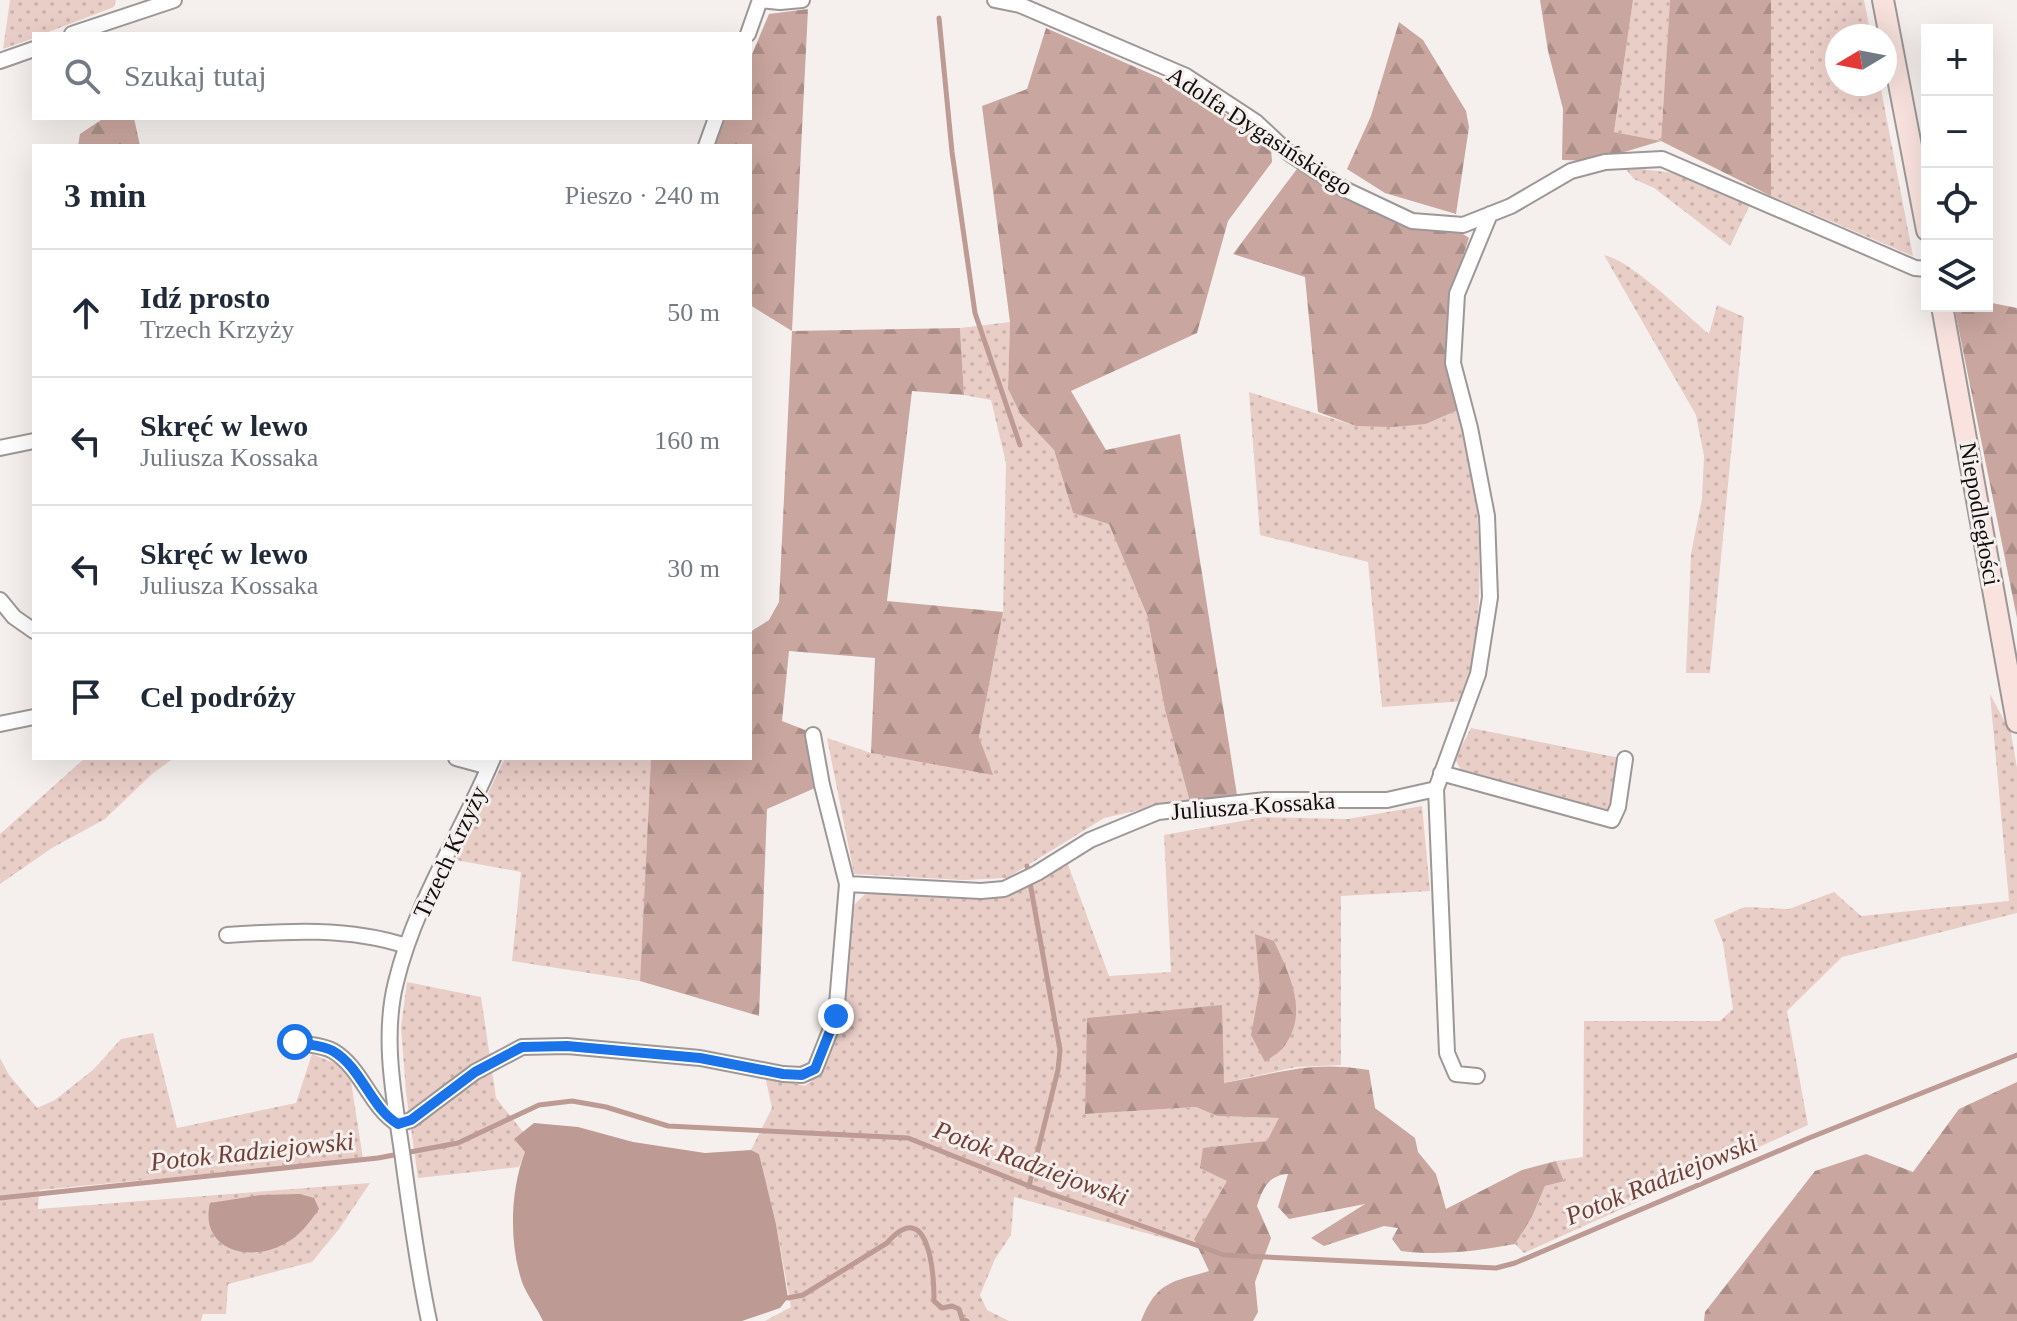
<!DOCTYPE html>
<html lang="pl">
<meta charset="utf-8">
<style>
:root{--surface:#fff;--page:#f2f2f3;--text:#1f2937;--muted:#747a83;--line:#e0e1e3}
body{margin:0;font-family:"Times New Roman",serif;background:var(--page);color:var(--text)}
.controls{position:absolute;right:24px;top:24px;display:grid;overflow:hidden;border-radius:0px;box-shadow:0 8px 32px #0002}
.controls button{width:72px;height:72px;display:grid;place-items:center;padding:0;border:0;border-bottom:2px solid var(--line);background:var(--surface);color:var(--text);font:40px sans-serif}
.compass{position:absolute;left:1825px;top:24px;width:72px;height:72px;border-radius:50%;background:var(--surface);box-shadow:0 8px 32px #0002;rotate:260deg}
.stop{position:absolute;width:24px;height:24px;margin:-18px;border:6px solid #1a73e8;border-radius:50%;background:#fff}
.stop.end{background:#1a73e8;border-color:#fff;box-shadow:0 2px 8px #0008}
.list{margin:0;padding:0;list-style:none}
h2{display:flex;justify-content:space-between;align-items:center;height:104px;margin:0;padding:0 32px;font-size:34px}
h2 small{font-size:26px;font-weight:400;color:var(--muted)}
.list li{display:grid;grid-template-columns:52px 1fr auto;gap:24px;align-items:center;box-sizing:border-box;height:128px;padding:0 32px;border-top:2px solid var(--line)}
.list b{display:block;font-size:30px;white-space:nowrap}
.list p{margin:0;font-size:26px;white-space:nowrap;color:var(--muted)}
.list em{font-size:26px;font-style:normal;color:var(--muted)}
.icon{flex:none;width:44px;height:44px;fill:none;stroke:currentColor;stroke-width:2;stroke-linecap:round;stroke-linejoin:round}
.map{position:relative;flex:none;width:2017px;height:1321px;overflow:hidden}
.search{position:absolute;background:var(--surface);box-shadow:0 8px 32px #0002;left:32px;top:32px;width:720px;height:88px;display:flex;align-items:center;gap:20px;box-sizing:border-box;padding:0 28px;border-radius:0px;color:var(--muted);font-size:30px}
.panel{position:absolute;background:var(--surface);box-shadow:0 8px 32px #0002;left:32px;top:144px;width:720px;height:616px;border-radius:0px}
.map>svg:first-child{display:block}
</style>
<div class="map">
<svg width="2017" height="1321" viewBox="0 0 2017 1321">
<defs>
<pattern id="green-dots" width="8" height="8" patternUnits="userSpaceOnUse" patternTransform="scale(2)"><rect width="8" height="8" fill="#e9cdc7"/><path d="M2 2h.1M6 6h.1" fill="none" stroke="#c7afaa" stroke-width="1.8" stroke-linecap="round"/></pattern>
<pattern id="forest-firs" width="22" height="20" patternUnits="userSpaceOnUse" patternTransform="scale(2)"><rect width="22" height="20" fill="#c9a69f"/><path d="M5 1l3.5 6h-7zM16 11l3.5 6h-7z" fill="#ac8e88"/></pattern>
</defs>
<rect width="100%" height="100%" fill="#f5f0ee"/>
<!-- green -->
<path fill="url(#green-dots)" d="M10,0H116L114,7L43,34H34V38L3,49Z
M1633,0H1670L1661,141L1614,132Z
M1771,0H1864L1871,36H1837V84H1880L1913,256L1771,196Z
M1624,167L1674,173L1750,205L1730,246L1654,188L1634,179Z
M1604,255C1632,261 1685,314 1709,334L1717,305L1744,317L1710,673H1686L1691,554L1702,499L1704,456L1696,415Z
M1010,322L1008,389L1021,415L1054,450L1073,513L1109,523L1147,615L1165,710L1190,802L1184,800L1104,818L1007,878L963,880L854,874L827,738L871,753L992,774L979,737L1003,612L1006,463L991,400L964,395L960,328Z
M1249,392L1356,426L1426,424L1458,410C1466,448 1476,486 1478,524C1482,582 1479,645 1465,701L1382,707L1368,562L1260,535Z
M1990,694L2011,733L2017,768V913L1842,957L1787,1011L1808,1125L1524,1253L1515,1244L1532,1217L1545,1186L1564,1180L1556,1161L1583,1157L1584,1021H1720L1733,1009L1723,943L1714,920L1745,907L1789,909L1834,892L1861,916L2009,901Z
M1471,728L1625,759L1610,810L1461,770L1455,759Z
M85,758H174L152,774L105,819L52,848L0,884V834Z
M505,758H651L640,981L512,961L521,872L456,860Z
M1422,806L1430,891L1341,896V1065L1296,1067L1085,1114L1196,1107L1217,1116L1280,1118L1267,1141L1228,1181L1194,1239L1197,1247L1014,1197L1011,1235L995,1259L980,1295L987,1310L1009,1321H765L791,1307L776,1224L759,1154L751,1150L772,1108L765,1076L805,1086L821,1073L843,996L853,906L866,893L998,898L1066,859L1109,976L1171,972L1164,835L1264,817L1348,819Z
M407,982L481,997L496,1098L523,1132L514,1139L525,1152L519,1167L418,1178L406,1093L401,1027Z
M153,1033L177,1128L296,1103L312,1054L349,1069L363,1159L39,1190L38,1209L370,1183L339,1229L312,1262L228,1284L226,1314H203L201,1321H0V1058L9,1075L37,1108L55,1100L94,1069L121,1039Z"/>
<!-- forest -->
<path fill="url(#forest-firs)" d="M1540,0H1633L1614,132L1661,141L1670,0H1771V196L1661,141L1594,161L1562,160L1563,109L1548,51Z
M808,9L792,331L960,328L964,395L912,391L887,601L1003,612L979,737L993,775L871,753L875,658L789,651L782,721L805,730L822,785L767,809L759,1016L640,981L651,758H750V632L769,620L779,602L792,331L750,305V146H714L725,118H750V59L769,14Z
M1399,22L1423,40L1466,111L1469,127L1456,214L1385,193L1347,169L1371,116Z
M1046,28L1167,81L1214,106L1271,147L1272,162L1228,221L1197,333L1071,391L1106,450L1180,434L1237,795L1190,802L1165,710L1147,615L1109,524L1073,513L1054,450L1021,415L1008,389L1010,322L982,106L1027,89Z
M104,118H134L140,146H78L80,134Z
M1297,169L1408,228L1457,230L1469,238L1451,293L1445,365L1458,410L1426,424L1392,427L1356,426L1318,412L1305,277L1233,254Z
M1987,302L2017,308V618L1954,306H1987Z
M1255,934L1274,941C1289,974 1309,1011 1285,1045C1281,1052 1271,1057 1265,1062L1251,1035L1260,987Z
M1222,1005L1224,1083C1281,1073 1309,1060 1369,1070L1375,1108L1415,1138L1418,1152L1436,1174L1446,1209L1522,1170L1556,1161L1564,1181L1545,1186L1532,1217L1515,1244C1477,1251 1440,1256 1401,1251L1392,1239L1398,1228L1384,1226L1324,1246L1311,1238L1365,1204L1289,1219L1278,1207L1288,1174C1269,1175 1263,1188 1257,1206L1271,1238L1255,1282L1258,1312L1253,1321H1141C1157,1281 1172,1282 1209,1271L1194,1239L1227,1181L1200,1168L1203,1148L1267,1141L1279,1118L1217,1116L1196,1107L1085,1114L1087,1018Z
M2017,1082V1321H1704L1705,1312L1815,1171L1866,1154L1913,1172L1959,1109Z"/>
<!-- water -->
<path fill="#bd9a93" d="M534,1123L578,1127L633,1142L705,1153L751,1150L759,1154L776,1224L788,1298L780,1308L742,1321H543C537,1308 527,1295 522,1282C509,1243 510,1191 525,1152L514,1139Z
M300,1194L314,1198L319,1209C309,1223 300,1236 284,1244C250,1263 199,1250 210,1203L261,1195Z"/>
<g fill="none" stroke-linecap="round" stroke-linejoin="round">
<!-- stream -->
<path stroke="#bd9a93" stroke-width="5" d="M939,18L952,152L975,313L1020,445
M1027,866L1060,1050L1058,1070L1029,1186
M0,1198L378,1158L458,1143L539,1105L572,1101L606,1107L668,1126L908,1138L1029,1186L1224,1255L1496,1268L1515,1263L1809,1138L2017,1055
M788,1298L803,1295L887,1243C929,1195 934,1274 934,1301L942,1308L952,1306L959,1309L962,1319L967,1321"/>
<defs>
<path id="street" d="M761,0L780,2L802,0
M995,0L1020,5L1186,76L1256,122L1290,154L1342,188L1412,221L1463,225L1511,206L1571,171L1605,162L1662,159L1915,268L1927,269
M72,34L174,0
M748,34L760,0
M0,61L34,49
M706,146L716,118
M0,448L34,441
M0,600L14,617L34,631
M0,724L34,717
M813,735L822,785L847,884
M456,758L489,767
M1441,773L1612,820L1618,807L1625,759
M1436,789L1447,1053L1456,1074L1477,1076
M227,935C286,931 350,927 406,946
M295,1042C307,1045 323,1045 333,1051C362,1068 370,1107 398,1124L411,1120L475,1072L522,1047L567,1046L700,1058L783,1074L802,1075L815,1069L836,1016L847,884L981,891L1004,889L1037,873L1090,840L1158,812L1266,800H1387L1436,789L1478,674L1490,597L1487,516L1470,428L1453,363L1457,294L1490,214
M429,1321C417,1265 410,1209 402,1152C394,1097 382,1037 396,982C415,903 462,832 493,758"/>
<path id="secondary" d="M1883,0L1927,230
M1942,306L2017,722"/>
</defs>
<!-- street casing -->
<use href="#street" stroke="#9d9897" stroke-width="18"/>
<!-- secondary casing -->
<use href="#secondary" stroke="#9d9897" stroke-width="24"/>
<!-- street -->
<use href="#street" stroke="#fff" stroke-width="14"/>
<!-- secondary -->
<use href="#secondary" stroke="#fae3df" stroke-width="20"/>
</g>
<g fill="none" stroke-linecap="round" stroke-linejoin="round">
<!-- route -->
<path stroke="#1a73e8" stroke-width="10" d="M295,1042C307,1045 323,1045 333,1051C362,1068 370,1107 398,1124L411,1120L475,1072L522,1047L567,1046L700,1058L783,1074L802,1075L815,1069L836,1016"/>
</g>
<g text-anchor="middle" stroke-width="6" stroke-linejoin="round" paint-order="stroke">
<!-- street labels -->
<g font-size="24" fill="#100f0e" stroke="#f5f0ee">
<text transform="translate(1260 131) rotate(33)" y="8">Adolfa Dygasińskiego</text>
<text transform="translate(1980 514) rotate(80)" y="8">Niepodległości</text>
<text transform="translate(1253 806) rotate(-4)" y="8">Juliusza Kossaka</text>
<text transform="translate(450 852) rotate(-65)" y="8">Trzech Krzyży</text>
</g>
<!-- water labels -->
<g font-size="26" font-style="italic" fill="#713f35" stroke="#f5f0ee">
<text transform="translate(252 1151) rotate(-6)" y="9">Potok Radziejowski</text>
<text transform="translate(1031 1163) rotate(20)" y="9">Potok Radziejowski</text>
<text transform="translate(1661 1179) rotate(-22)" y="9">Potok Radziejowski</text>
</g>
</g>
</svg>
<div class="controls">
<button>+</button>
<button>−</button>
<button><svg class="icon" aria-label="locate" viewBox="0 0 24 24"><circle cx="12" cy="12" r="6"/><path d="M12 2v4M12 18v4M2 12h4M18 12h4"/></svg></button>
<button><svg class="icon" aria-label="layers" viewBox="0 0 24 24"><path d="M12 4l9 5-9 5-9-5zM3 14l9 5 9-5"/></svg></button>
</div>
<svg class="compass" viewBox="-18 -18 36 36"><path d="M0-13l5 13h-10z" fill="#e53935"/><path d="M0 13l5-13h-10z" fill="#747a83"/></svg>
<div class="stop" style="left:295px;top:1042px"></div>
<div class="stop end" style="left:836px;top:1016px"></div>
<div class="search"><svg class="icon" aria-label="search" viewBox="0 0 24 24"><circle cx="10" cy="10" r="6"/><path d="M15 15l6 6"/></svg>Szukaj tutaj</div>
<section class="panel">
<h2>3 min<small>Pieszo · 240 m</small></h2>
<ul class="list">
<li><svg class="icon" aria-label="ahead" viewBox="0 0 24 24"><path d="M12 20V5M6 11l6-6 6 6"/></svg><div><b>Idź prosto</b><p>Trzech Krzyży</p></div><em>50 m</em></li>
<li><svg class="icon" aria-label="left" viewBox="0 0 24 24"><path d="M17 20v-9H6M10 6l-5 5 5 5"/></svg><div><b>Skręć w lewo</b><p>Juliusza Kossaka</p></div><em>160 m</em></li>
<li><svg class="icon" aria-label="left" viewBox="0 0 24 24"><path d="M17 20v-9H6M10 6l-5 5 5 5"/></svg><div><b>Skręć w lewo</b><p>Juliusza Kossaka</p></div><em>30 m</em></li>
<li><svg class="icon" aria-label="arrive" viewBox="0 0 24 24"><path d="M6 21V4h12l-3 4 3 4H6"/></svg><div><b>Cel podróży</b></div></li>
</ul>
</section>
</div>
